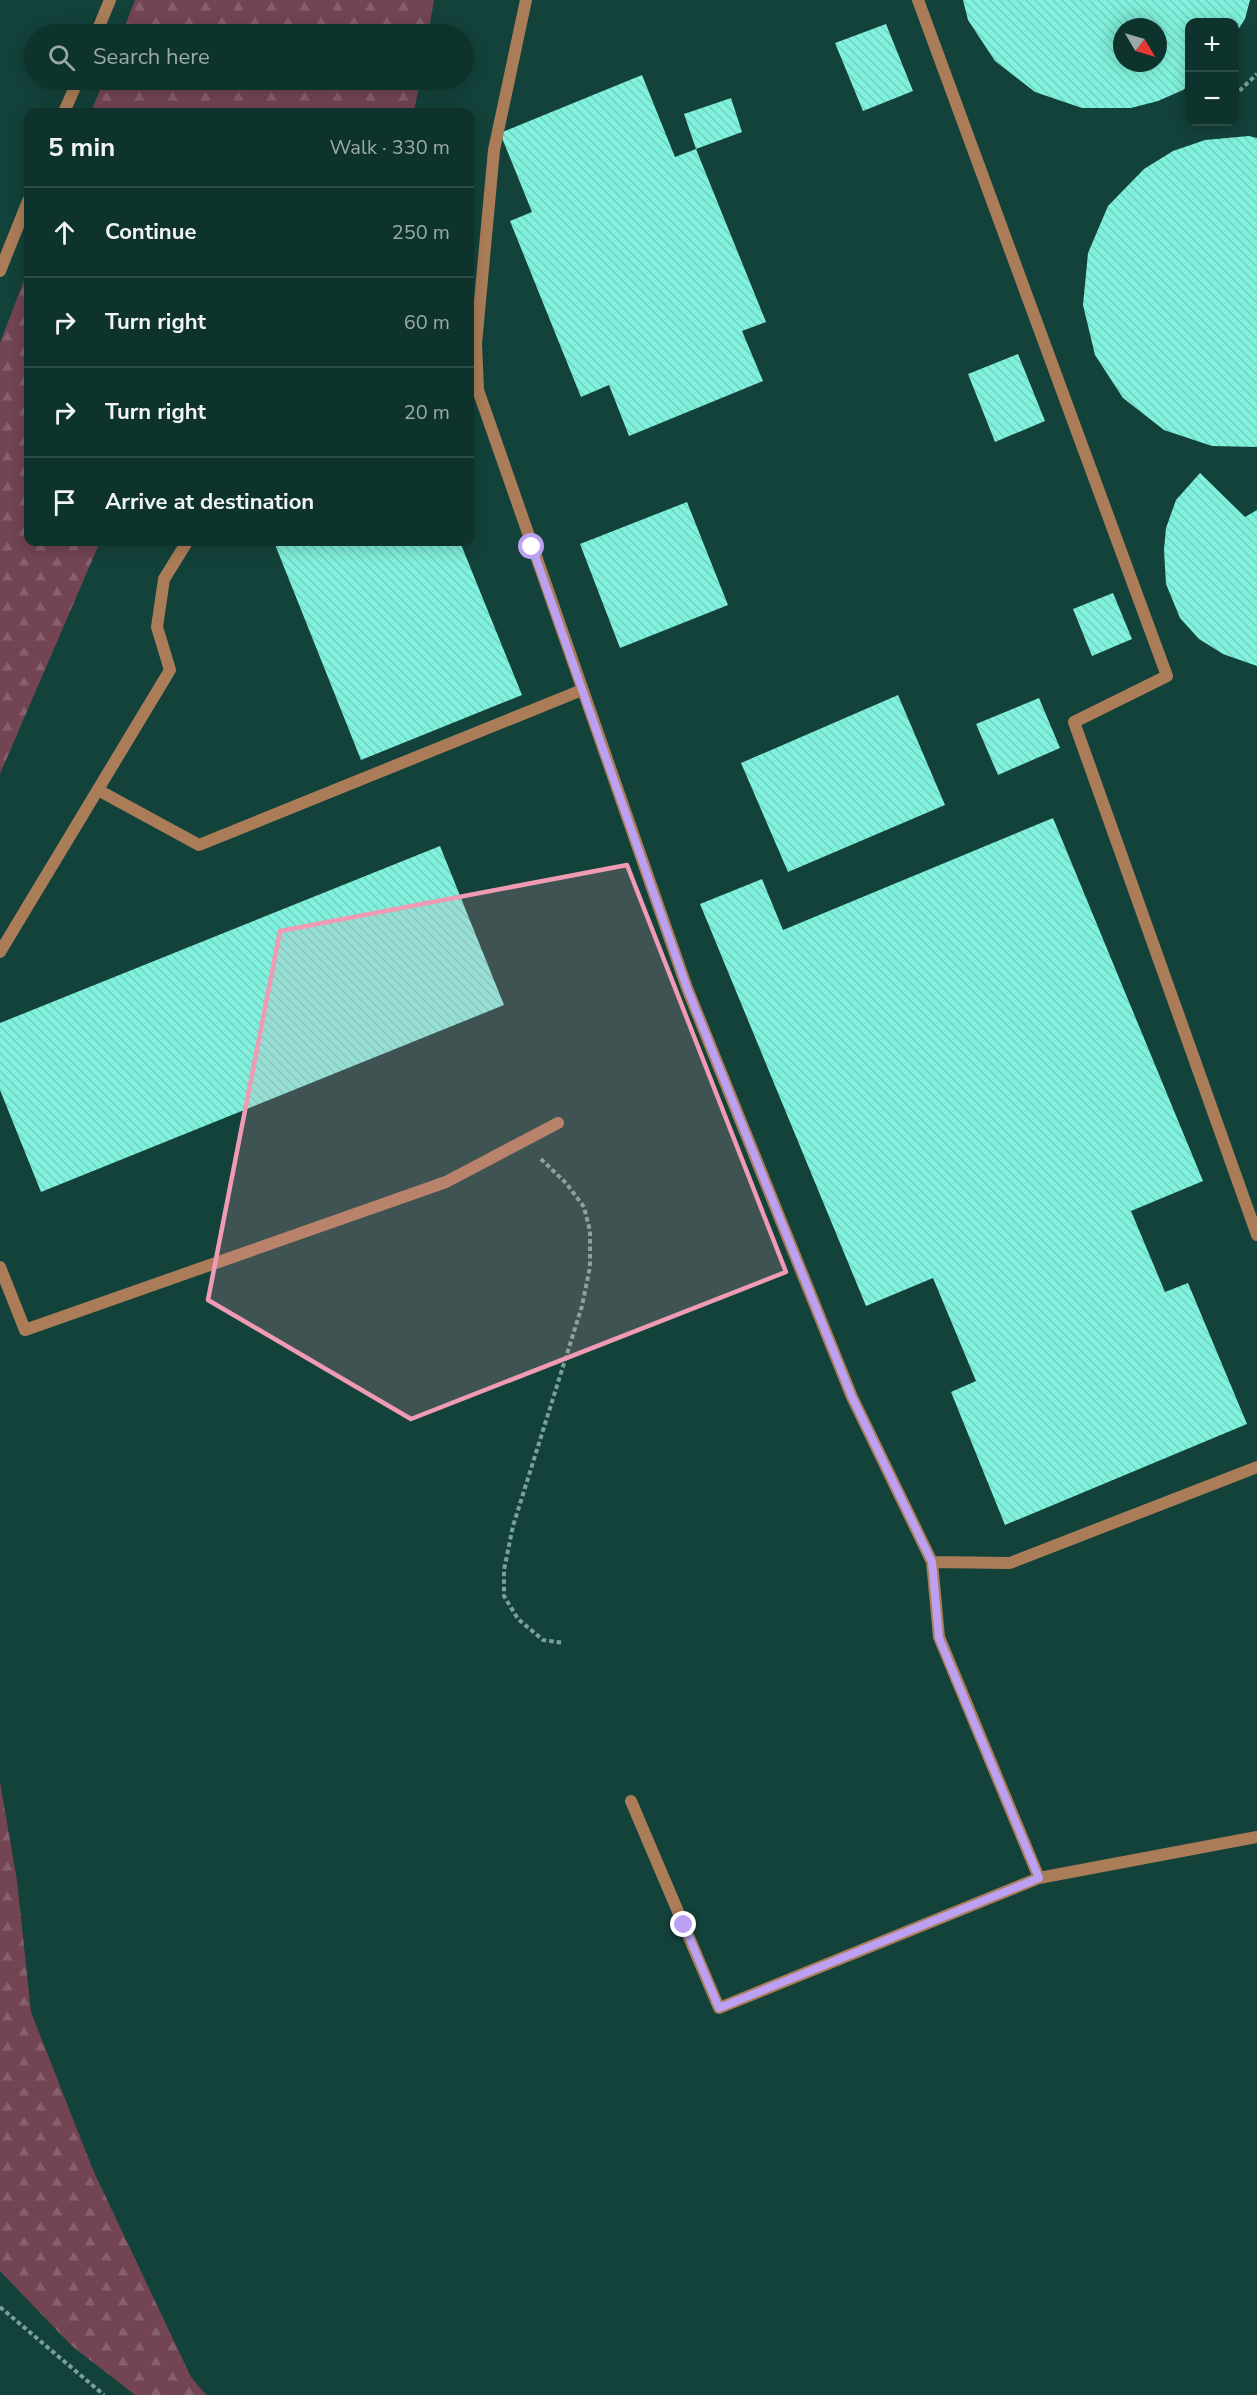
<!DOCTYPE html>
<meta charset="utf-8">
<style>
:root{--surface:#0e322c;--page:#1c3e38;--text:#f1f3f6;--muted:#9baaa9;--line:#2e4d48}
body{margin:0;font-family:"Nunito Sans",sans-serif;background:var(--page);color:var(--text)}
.controls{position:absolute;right:18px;top:18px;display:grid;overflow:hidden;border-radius:12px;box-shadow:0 3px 15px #0003}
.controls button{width:54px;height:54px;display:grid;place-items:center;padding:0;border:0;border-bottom:2px solid var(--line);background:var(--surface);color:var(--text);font:30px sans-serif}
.compass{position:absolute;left:1113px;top:18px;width:54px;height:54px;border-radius:50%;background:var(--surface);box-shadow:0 3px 15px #0003;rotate:128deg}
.stop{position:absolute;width:18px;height:18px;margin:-14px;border:4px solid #bca0f2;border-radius:50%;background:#fff}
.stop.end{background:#bca0f2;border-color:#fff;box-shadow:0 2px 6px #0008}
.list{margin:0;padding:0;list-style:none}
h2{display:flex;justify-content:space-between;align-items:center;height:78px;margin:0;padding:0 24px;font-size:26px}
h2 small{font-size:20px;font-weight:400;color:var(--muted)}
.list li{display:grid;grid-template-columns:39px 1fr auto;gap:18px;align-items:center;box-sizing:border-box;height:90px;padding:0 24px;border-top:2px solid var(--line)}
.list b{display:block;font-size:22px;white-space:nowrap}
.list em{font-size:20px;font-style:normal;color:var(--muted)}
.icon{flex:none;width:33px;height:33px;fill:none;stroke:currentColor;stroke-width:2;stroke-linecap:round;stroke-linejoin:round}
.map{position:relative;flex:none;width:1257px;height:2395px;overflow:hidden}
.search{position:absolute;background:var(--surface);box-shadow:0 3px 15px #0003;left:24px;top:24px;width:450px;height:66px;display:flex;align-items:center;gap:15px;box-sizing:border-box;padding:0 21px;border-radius:33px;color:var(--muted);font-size:22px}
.panel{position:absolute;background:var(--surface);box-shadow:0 3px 15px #0003;left:24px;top:108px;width:450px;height:438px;border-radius:12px}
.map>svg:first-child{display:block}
</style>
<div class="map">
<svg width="1257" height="2395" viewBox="0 0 1257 2395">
<defs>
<pattern id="forest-firs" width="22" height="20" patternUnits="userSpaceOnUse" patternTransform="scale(1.5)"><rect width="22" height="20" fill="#734453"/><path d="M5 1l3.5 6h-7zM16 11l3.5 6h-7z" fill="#86606c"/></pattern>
<pattern id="building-back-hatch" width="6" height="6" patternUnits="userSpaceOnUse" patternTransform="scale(1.5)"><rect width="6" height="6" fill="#80f1dc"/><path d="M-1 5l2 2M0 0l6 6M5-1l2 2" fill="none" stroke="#73cfbe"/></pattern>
</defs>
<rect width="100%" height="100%" fill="#13423a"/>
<!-- forest -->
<path fill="url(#forest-firs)" d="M135,0H434L428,34H122Z
M104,80H420L414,112H91Z
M28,270V542H100L0,774V343Z
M0,1782L17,1881L31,2012L93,2170L191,2377L206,2395H135L72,2346L0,2271Z"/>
<!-- building -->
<path fill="url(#building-back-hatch)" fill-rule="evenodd" d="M963,0H1250L1245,19L1234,36V22H1190V84L1183,90L1158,101L1131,108H1082L1035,92L995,61L968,20ZM1122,27H1158V63H1122Z
M886,24L913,91L863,111L835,43Z
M642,75L675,157L696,149L766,322L742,331L763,381L629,436L609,385L581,397L510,221L532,212L500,133Z
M731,98L742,132L696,149L684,114Z
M1249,136L1257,138V447L1212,446L1164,430L1123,398L1095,355L1083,305L1088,253L1108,206L1144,169L1173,151L1205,140Z
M1018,354L1045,421L995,442L968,374Z
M1200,473L1245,517L1257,510V666L1223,654L1199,639L1180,618L1166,584L1164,550L1166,528L1176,500Z
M687,502L728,605L620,648L580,544Z
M274,542H460L522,695L361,760Z
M1113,593L1132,639L1092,656L1073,609Z
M898,695L945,805L788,872L741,763Z
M1039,698L1060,748L998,775L976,724Z
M1053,818L1203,1181L1131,1211L1165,1292L1188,1283L1247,1424L1005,1525L951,1392L976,1381L933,1278L866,1306L700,904L762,879L783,930Z
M440,846L504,1005L41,1192L0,1090V1023Z"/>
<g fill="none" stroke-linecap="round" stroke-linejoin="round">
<!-- path -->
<path stroke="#7aa098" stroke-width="4" stroke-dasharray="4.5 3" stroke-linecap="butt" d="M1234,96L1257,74
M541,1159L566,1183L584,1207L590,1231V1267L582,1306L513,1526L504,1570V1596L518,1619L543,1640L564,1643
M0,2307L104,2395"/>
<!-- lane -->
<path stroke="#aa7d58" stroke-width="12" d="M526,0L494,150L476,344L478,390L687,988L852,1397L932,1562L939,1637L1039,1878L719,2008L631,1801
M918,0L1167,676L1074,722L1257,1235
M98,790L199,845L582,690
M0,952L170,670L157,627L164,579L187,542
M0,1267L25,1330L446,1182L558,1123
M932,1562L1010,1563L1257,1467
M1039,1878L1257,1837"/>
<!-- street -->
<path stroke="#aa7d58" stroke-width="12" d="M96,34L110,0
M64,112L78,80
M0,271L28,201"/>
</g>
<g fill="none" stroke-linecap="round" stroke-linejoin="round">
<!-- route -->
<path stroke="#bca0f2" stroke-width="8" d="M532,547L687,988L852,1397L932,1562L939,1638L1039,1878L719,2008L684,1925"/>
</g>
<!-- marked area -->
<path fill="#f09ab4" fill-opacity="0.2" stroke="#f09ab4" stroke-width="4.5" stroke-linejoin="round" d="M627,865L786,1272L411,1419L208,1300L280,931Z"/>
</svg>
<div class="controls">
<button>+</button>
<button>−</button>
</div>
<svg class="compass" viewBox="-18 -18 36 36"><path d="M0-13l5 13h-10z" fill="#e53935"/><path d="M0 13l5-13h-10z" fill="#9baaa9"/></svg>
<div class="stop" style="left:532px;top:547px"></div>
<div class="stop end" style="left:684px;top:1925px"></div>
<div class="search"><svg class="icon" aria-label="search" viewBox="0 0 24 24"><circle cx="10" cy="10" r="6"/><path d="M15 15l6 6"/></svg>Search here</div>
<section class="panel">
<h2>5 min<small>Walk · 330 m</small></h2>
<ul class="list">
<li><svg class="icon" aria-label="ahead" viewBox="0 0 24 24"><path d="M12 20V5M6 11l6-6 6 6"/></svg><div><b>Continue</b></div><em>250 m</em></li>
<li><svg class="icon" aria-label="right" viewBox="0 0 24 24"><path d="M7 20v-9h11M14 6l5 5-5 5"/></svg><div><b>Turn right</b></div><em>60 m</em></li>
<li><svg class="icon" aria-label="right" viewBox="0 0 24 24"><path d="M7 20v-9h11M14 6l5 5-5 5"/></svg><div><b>Turn right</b></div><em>20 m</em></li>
<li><svg class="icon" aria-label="arrive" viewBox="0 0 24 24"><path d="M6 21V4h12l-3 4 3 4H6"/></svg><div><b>Arrive at destination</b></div></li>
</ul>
</section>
</div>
